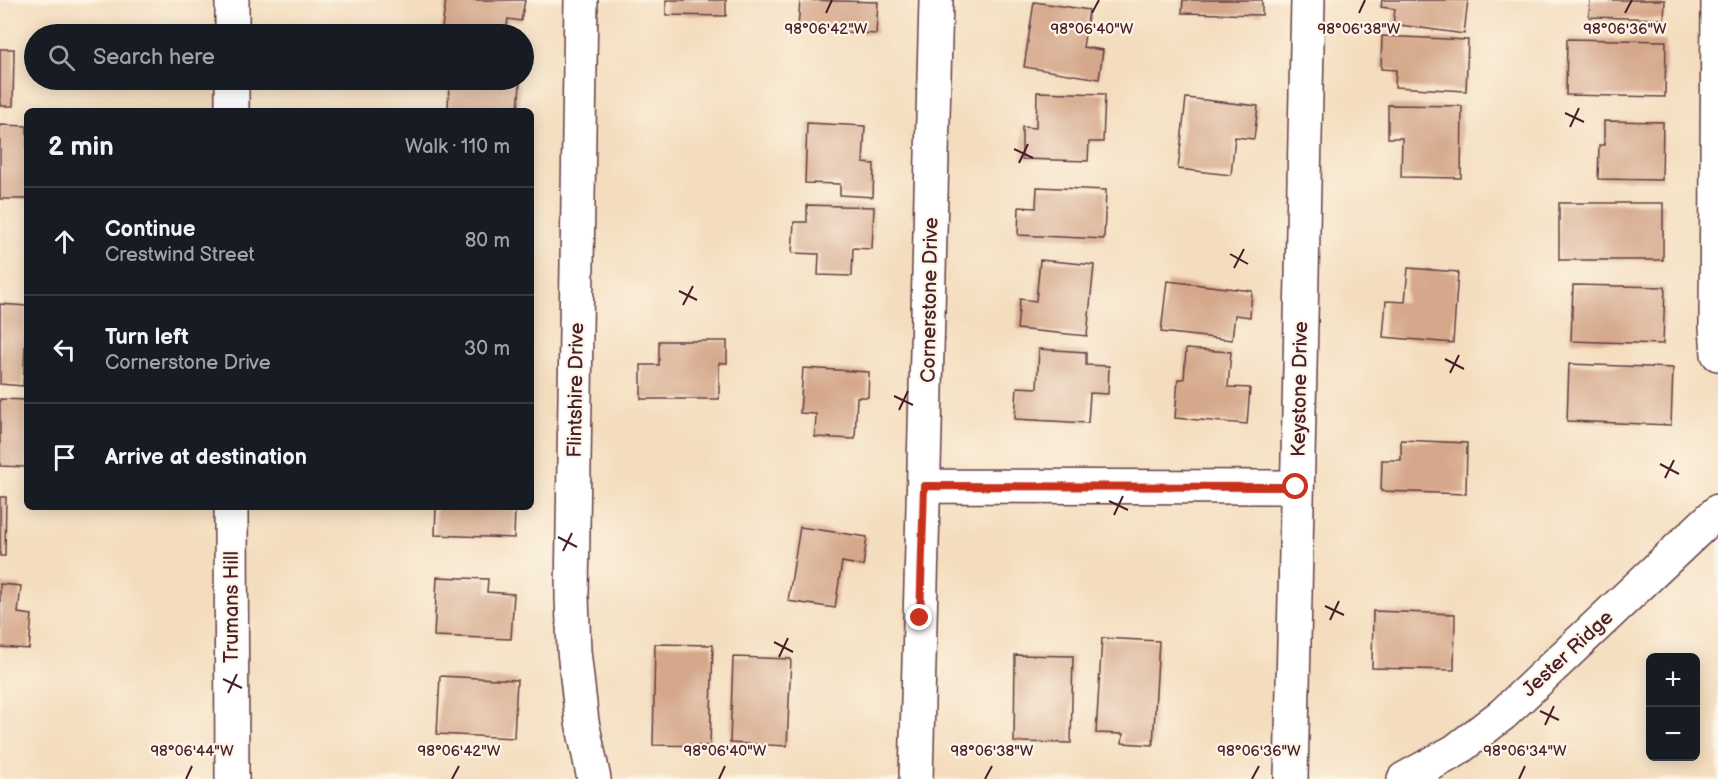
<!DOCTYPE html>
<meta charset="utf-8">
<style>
:root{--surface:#171b24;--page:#20242c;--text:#f1f3f6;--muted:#9ea1a6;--line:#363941}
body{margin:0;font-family:"Balsamiq Sans",sans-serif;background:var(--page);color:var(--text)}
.controls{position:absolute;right:18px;bottom:18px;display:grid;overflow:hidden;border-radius:9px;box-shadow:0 3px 15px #0003}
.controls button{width:54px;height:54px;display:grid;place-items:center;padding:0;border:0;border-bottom:2px solid var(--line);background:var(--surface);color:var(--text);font:30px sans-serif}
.stop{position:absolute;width:18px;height:18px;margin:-14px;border:4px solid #c8321e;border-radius:50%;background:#fff}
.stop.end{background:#c8321e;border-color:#fff;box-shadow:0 2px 6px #0008}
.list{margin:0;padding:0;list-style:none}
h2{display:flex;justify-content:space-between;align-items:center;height:78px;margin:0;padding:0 24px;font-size:26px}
h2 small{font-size:20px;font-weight:400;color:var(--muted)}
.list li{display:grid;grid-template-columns:39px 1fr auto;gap:18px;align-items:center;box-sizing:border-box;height:108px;padding:0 24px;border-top:2px solid var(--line)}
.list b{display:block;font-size:22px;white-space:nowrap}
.list p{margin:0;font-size:20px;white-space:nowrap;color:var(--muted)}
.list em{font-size:20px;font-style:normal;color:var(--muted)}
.icon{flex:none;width:33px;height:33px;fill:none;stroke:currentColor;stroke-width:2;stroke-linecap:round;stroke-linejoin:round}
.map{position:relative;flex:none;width:1718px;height:779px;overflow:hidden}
.search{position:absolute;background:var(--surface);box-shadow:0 3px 15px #0003;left:24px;top:24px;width:510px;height:66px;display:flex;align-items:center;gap:15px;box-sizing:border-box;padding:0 21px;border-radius:33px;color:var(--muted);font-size:22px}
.panel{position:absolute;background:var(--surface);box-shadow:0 3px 15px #0003;left:24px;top:108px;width:510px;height:402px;border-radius:9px}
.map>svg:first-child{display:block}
</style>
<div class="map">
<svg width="1718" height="779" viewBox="0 0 1718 779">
<rect width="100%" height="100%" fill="#fcf5e5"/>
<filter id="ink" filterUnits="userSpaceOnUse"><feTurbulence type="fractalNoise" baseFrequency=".0167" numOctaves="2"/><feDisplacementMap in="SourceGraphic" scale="12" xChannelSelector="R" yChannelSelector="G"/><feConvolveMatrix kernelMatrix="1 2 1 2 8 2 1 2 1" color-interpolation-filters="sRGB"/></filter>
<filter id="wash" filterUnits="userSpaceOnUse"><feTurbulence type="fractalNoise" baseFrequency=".008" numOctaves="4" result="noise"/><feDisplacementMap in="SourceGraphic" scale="24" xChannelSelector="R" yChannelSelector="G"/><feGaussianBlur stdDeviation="1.35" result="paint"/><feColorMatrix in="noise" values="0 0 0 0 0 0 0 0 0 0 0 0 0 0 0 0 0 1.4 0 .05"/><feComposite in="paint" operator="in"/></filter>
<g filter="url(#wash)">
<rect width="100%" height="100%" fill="#f4ddbe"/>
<g id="blocks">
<!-- building -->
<path fill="#d5a78b" d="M446,0H525L521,21L508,19L506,34H441Z
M666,0H726V16L666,15Z
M800,0L878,2L876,34L798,29Z
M1183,0H1262V15L1182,13Z
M1382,0H1468L1464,34L1393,24L1395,9L1381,7Z
M1590,0H1665L1664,19L1589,17Z
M1034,2L1089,10L1083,47L1103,50L1099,79L1024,67Z
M1382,36L1468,40L1466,91L1395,87L1396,70L1381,69Z
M1567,39L1666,41L1665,97L1566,95Z
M0,49H14L13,106H0Z
M449,80L520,84L518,111H448Z
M1037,92L1105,94L1103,142H1089L1088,161L1022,159V127L1036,128Z
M1186,98L1258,106L1254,139L1235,137L1231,175L1178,169Z
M1388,105L1462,106L1461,178L1401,177L1402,138H1388Z
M1604,121L1663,122L1662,180L1598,179L1599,145H1604Z
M807,123L865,126L863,163L874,164L873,197L840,195V184L805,183Z
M0,125L27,126V199H0Z
M1037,187L1106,190L1104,239L1018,235L1019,207L1036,208Z
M1559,203H1663V260H1559Z
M807,205L874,207L872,249L853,248L852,276L818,275L819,254L792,253L794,222H807Z
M1040,260L1094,265L1087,336L1017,329L1020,299L1036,301Z
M1408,268L1458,272L1453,343L1383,337L1386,301L1405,302Z
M1167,281L1252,291L1250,317L1235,315L1232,340L1161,332Z
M1573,285L1665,287L1663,344L1571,341Z
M0,304L27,306L23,386L0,384Z
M659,341H727V363H719V399H641V365H659Z
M1039,349L1086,352V365L1109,366L1108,394L1090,393L1088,423L1015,419L1017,387L1037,388Z
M1186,349L1231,352L1228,387L1250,388L1247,424L1175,418L1178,379H1184Z
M1569,364L1673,368L1671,425L1567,421Z
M803,368L869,372L868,397H857L855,439L815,437L816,414L800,413Z
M0,399L27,400V467L0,466Z
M1401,440L1467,443L1466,494L1381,491L1382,460H1401Z
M0,497H6L5,556H0Z
M436,507H515L514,538L435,535Z
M800,527L867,537L863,566L842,562L835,608L788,601Z
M437,577L488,579L487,592L514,594L511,639L434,636Z
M0,584L21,586L18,613L32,615L29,649L0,647Z
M1373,611L1455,614L1454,670L1372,668Z
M1102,638L1159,641L1153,745L1122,743L1123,734L1096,733Z
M655,644L713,645L710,746L653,745Z
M1015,655L1073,656L1071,743L1014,742Z
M733,657L791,659L787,746L730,743Z
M440,676L517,680L514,738L437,734Z"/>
</g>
</g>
<g filter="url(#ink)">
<use href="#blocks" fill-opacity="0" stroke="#643c41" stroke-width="1.5"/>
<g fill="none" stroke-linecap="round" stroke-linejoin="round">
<defs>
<path id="minor" d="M581,0L572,596L574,651L582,722L594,779
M1718,0L1716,327L1718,354
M232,34V0
M232,111V80
M924,486L1296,487
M231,507L232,779
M916,779L936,0
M1291,779L1308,0
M1404,779L1455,751L1503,714L1718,511"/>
</defs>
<!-- minor casing -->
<use href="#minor" stroke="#643c41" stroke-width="36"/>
<!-- minor -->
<use href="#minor" stroke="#fff" stroke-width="33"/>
</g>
</g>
<g fill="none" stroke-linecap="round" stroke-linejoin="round" filter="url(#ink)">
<!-- route -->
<path stroke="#c8321e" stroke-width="8" d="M920,618L924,486L1296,487"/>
</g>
<!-- ticks -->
<path fill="none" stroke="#4a1f2b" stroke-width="2" d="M826,13L832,0M1092,13L1099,0M1359,13L1365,0M1625,13L1632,0M1565,113L1584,122M1570,127L1579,108M1014,149L1033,158M1019,163L1028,144M1230,254L1248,264M1234,268L1244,249M679,291L697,300M683,305L693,286M1445,359L1464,369M1450,373L1459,355M894,396L913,405M899,410L908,391M1660,464L1679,474M1665,478L1674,460M1109,501L1128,510M1114,515L1123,496M558,537L577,547M563,551L572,533M1325,606L1344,615M1330,620L1339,601M774,642L793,652M779,657L788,638M223,679L242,688M228,693L237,674M1540,711L1559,720M1545,725L1554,706M186,779L192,766M452,779L459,766M719,779L725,766M985,779L992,766M1252,779L1259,766M1519,779L1525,766"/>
<g text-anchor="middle" stroke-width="4.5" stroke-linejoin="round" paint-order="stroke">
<!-- street labels -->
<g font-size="20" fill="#4a1f2b" stroke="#fcf5e5">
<text transform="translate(929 300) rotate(-89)" y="7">Cornerstone Drive</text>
<text transform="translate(1299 389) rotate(-89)" y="7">Keystone Drive</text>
<text transform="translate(575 390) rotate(-89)" y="7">Flintshire Drive</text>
<text transform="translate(231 607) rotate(-90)" y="7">Trumans Hill</text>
<text transform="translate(1567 653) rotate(-43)" y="7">Jester Ridge</text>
</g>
</g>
<g font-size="15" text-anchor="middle" fill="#4a1f2b" stroke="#fcf5e5" stroke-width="4.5" stroke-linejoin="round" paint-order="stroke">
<text x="826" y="34">98°06'42"W</text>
<text x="1092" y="34">98°06'40"W</text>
<text x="1359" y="34">98°06'38"W</text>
<text x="1625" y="34">98°06'36"W</text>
<text x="192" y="756">98°06'44"W</text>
<text x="459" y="756">98°06'42"W</text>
<text x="725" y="756">98°06'40"W</text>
<text x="992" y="756">98°06'38"W</text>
<text x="1259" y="756">98°06'36"W</text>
<text x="1525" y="756">98°06'34"W</text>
</g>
</svg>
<div class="controls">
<button>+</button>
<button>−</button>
</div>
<div class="stop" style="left:1296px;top:487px"></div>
<div class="stop end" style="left:920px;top:618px"></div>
<div class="search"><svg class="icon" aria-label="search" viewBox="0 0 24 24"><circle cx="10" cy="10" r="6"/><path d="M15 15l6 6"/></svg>Search here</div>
<section class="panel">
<h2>2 min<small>Walk · 110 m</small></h2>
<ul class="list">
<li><svg class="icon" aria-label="ahead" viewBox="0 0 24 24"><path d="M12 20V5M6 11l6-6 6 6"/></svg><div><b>Continue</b><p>Crestwind Street</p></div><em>80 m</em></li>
<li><svg class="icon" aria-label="left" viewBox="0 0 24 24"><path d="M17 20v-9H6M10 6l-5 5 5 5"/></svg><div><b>Turn left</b><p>Cornerstone Drive</p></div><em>30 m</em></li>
<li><svg class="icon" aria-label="arrive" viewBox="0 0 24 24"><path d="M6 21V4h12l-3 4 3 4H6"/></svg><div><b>Arrive at destination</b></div></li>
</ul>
</section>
</div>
